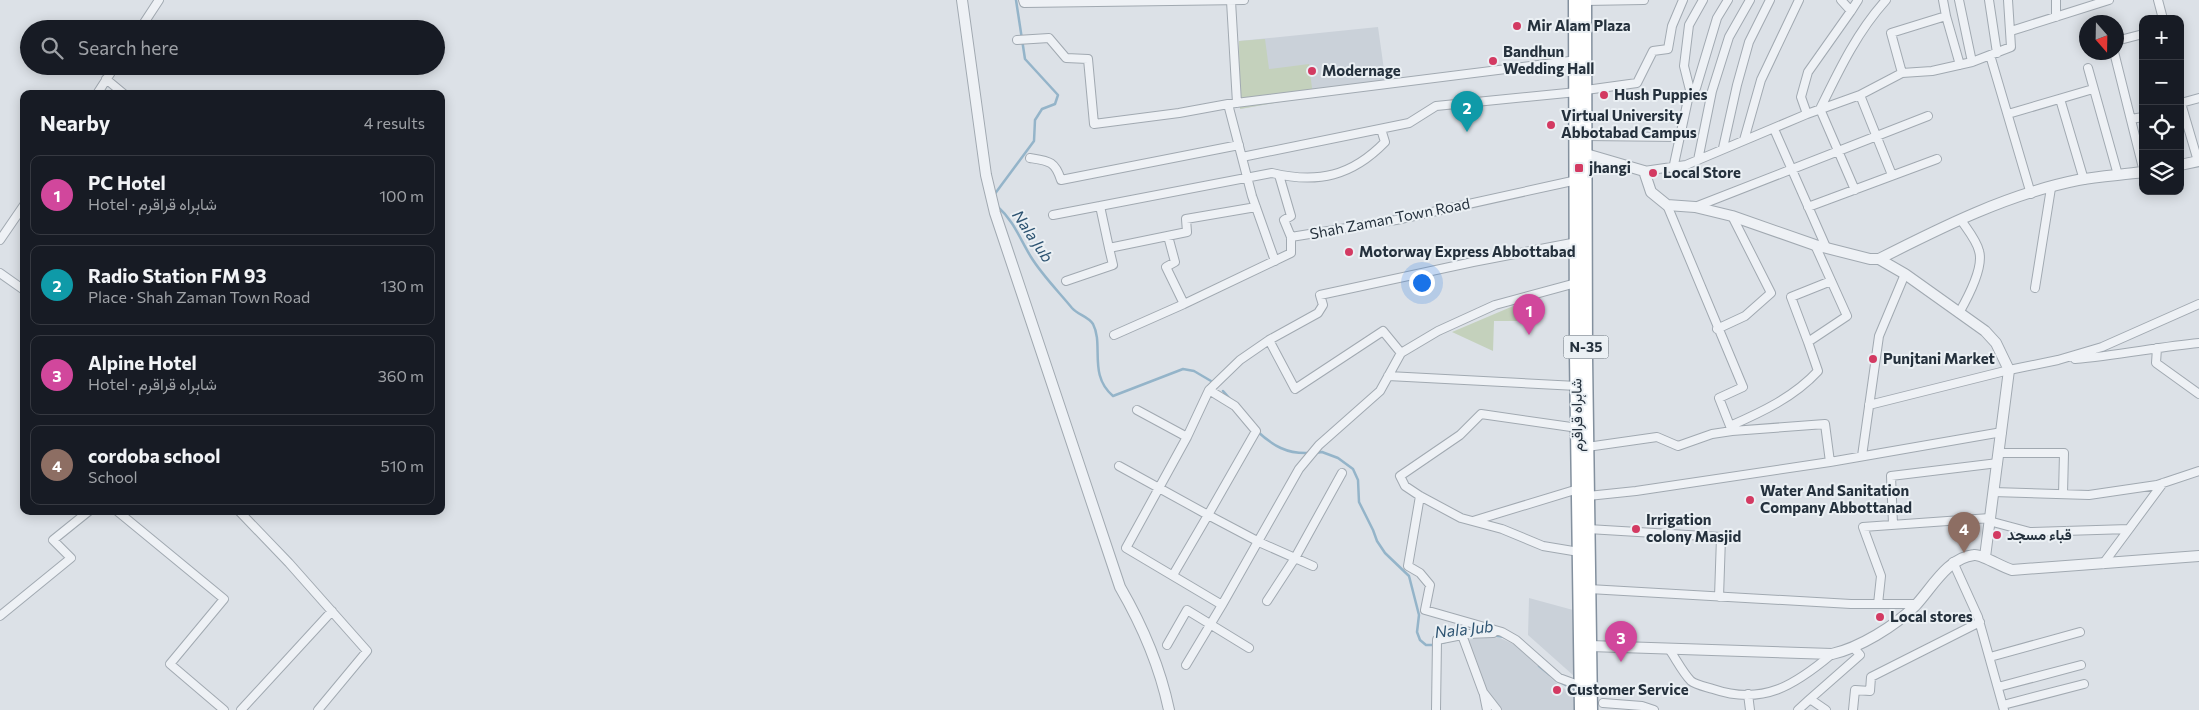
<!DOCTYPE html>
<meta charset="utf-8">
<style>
:root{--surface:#171b24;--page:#242831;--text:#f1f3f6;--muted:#9ea1a6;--line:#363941;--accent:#1a73e8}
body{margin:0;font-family:Commissioner,Vazirmatn,sans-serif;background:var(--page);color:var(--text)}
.controls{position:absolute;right:15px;top:15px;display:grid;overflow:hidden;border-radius:10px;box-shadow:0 2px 12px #0003}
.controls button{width:45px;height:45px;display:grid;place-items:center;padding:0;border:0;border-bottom:1px solid var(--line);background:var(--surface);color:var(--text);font:25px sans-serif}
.compass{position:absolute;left:2079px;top:15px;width:45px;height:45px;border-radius:50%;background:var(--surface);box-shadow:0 2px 12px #0003;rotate:160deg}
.you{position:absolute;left:1421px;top:282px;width:18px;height:18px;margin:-12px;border:4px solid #fff;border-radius:50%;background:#1a73e8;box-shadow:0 0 0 8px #1a73e833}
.badge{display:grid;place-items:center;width:32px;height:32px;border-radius:50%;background:var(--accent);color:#fff;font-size:16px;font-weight:700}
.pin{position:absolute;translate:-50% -41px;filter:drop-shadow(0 1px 2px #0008)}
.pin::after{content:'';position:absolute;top:26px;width:18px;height:15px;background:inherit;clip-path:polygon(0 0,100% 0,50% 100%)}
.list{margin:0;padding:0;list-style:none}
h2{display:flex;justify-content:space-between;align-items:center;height:65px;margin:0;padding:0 20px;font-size:21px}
h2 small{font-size:16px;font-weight:400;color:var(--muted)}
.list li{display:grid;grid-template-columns:32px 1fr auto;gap:15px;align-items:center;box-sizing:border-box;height:80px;margin:0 10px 10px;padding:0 10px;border:1px solid var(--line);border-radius:10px}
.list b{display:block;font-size:19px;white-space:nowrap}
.list p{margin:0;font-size:16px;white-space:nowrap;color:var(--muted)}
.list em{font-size:16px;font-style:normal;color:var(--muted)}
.icon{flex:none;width:28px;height:28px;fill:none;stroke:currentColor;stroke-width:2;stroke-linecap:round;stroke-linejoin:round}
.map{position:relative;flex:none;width:2199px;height:710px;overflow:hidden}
.search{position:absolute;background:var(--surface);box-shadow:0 2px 12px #0003;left:20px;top:20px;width:425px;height:55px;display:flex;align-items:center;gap:12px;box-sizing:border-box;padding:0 18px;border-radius:28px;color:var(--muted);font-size:19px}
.panel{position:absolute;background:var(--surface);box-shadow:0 2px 12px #0003;left:20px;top:90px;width:425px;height:425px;border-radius:10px}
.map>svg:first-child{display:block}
</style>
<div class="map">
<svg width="2199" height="710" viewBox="0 0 2199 710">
<rect width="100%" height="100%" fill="#dce1e7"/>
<!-- built -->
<path fill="#cad1d9" d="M1378,27L1386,84L1240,109L1239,41Z
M1529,598L1573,610L1574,676L1528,635Z
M1498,637L1515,645L1562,688L1573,691L1575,693V710H1487L1462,640Z"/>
<!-- green -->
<path fill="#c4d1bc" d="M1265,39L1269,69L1309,64L1313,96L1240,109L1239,41Z
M1534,301L1541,318H1535L1534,321H1494L1493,351L1452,332L1518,304Z"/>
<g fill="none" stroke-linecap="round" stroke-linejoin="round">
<!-- stream -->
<path stroke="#94b4c9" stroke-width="2.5" d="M994,195L1034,141L1035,120L1042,109L1055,104L1058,95L1025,59L1016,0
M998,207C1014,221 1020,239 1031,257C1042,275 1059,292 1072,308C1078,315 1088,316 1093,324C1104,345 1088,375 1113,396L1183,369L1194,371L1211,381
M1223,391L1231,400
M1257,431C1273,446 1287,454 1309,453
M1315,453L1322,452L1338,458L1353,469L1358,480L1359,502L1373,530L1377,541L1385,553L1409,576L1419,615L1417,632L1420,640L1426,645H1433L1445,642
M1493,635L1504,637
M1539,666L1550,675
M1556,680L1573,689"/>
<defs>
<path id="minor" d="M1023,0L1024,3L1244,0
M1841,0L1851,11L1858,0
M1943,0L1946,16
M1989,0L1997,53
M2056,0V17
M2158,0L2163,19
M1231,1L1237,103
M1585,1L1644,0
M140,29L159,0
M2011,31L2109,0
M1017,40L1049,38L1066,58L1088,59L1094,124L1179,113L1228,104
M2116,41L2143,34
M2114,52L2143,168
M1990,55L2031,194
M1972,62L2011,47L2008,0
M2088,68L2118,175
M1902,73L1891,33L1946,16L1960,65
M106,79L124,94
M1586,90L1637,83L1653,51L1668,49L1672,26L1683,0
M1690,90L1684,66L1689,25L1703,0
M97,94L115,66
M1860,95L1892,175
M2060,99L2084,180
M2180,100L2198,161
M2181,103L2199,98
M1807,114L1801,97L1808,72L1851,11
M2008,114L2093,89
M2131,119L2143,117
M1774,129L1826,247
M1586,136L1680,137
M1744,140L1761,80L1799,0
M1723,148L1737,85L1749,42L1770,0
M1242,157L1409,123L1436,106L1577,92
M1030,158C1049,161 1055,161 1061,180L1239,145
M1698,160L1712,91L1729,37L1750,0
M1673,169L1690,90L1696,88L1717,18L1728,0
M1644,171L1686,165L1807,114L1860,95L1902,73L1932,71L1972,62L1959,0
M1279,175L1291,216L1284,220L1291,237
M1855,190L1820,109C1839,70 1857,32 1886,0
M1100,206L1109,248
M1695,207L1928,116
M1808,207L1937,159
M1053,215L1272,173C1318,184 1352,176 1385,142L1381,129
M1168,236L1175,262L1166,267L1184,304
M0,240L24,205
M1815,245L1847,316L1808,342L1791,297L1831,281
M1275,261L1252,196L1228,104L1577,60
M0,273L24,290
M1066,281L1113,265L1109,248L1187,232L1186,219L1256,207
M2035,288L2051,188
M1959,313C1967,299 1984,267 1979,251C1977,241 1967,229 1961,220
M1717,329L1745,316L1771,293L1732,216
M1114,335L1184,304L1291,253V237L1396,220L1577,180
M1269,340L1295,389L1383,331L1401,353L1438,331L1495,305L1576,283
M2157,348L2156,363L2199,394
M2075,359C2116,356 2157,347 2199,343
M1388,376L1577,386
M1209,390L1235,406L1256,431L1208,515L1261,543L1313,566
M1869,405L2009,370L2058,360L2102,347L2199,304
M1137,410L1187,437
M1730,426C1762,412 1794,397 1818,371L1808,342
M1578,428L1481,414L1460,435L1400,476L1405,486L1420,496L1461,518L1502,529L1543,546L1579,552
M1587,447L1657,437L1678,446L1712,434L1732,431L1719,398L1743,387L1667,205
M1999,453H2064L2063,494
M1862,456L1879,336L1905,274
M1830,462L2002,432
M1119,466L1208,515L1173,575
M1993,492L2089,495L2157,485L2199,471
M1420,496L1408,566L1420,573L1430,585L1425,610L1502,632L1516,640L1559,678L1581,686
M1588,496L1636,491L1830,462L1825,424L1732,431
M117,511L224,599L170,664L224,710
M239,511L289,563L367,651L318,710
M1473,521L1578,489
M1989,521L2030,532L2129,529L2163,483
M1893,524L1891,476L1998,463
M1588,529L1721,537L1719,597
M1953,562L1978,617L2004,710
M2103,564L2129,529
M1589,589L1851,604H1917
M1267,601L1295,558L1342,473
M1878,604L1881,576L1863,527L1990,518
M1222,605L1299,469L1319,445L1380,391L1401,353
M0,616L71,558L53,540L89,511
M1462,635L1483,692L1497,710
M1167,645L1187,610L1249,648
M1669,649C1676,659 1683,673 1691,681C1696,685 1707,687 1713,689C1763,706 1795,685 1832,654
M1990,657L2080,632
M1186,665L1222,605L1126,548L1187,437L1209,390L1240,360L1269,340L1318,313L1323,305L1320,295L1473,262L1577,242
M1998,687L2081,665
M1748,694L1750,710
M1484,695L1487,710
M1603,703L1642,706L1654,710
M2003,705L2084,684
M241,710L332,611
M1436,710L1437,640L1467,634L1493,633
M1798,710L1810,699
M1826,710L1810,699L1860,655L1853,647
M1853,710L1855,690L1870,691L1871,677L1980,622"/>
<path id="tertiary" d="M962,0L986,175L995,213L1120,587C1142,625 1160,667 1169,710
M1586,154L1644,171L1651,192L1667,205L1695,207L1732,216L1815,245L1870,259H1879L1905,274L1985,331L1996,343L2009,370L1985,557
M2180,165L2199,161
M1879,259C1942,227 2008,194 2078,180C2099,176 2121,175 2143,172
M1590,646L1832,654C1859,648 1895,626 1915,606C1932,588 1947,558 1974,555C1981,554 2002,567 2012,570L2199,556"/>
<path id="trunk" d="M1575,0L1576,356L1581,710
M1585,0L1586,358L1591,710"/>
</defs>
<!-- minor casing -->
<use href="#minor" stroke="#a1a9b1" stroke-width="10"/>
<!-- tertiary casing -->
<use href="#tertiary" stroke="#a1a9b1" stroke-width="12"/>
<!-- trunk casing -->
<use href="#trunk" stroke="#83909e" stroke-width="15"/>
<!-- minor -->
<use href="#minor" stroke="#eef1f5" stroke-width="8"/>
<!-- tertiary -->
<use href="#tertiary" stroke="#eef1f5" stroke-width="10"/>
<!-- trunk -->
<use href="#trunk" stroke="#fff" stroke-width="12"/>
</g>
<!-- markers -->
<g fill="#d33a62" stroke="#ebf0f4" stroke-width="2">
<circle cx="1517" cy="26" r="5"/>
<circle cx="1493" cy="61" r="5"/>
<circle cx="1312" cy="71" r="5"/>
<circle cx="1604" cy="95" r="5"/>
<circle cx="1551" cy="125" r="5"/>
<rect x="1574" y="163" width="10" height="10" rx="2.5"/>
<circle cx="1653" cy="173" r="5"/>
<circle cx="1349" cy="252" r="5"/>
<circle cx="1873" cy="359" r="5"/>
<circle cx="1750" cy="500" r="5"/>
<circle cx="1636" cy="529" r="5"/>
<circle cx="1997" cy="535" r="5"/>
<circle cx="1880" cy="617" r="5"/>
<circle cx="1557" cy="690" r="5"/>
</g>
<g text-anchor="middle" stroke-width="4" stroke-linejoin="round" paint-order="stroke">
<!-- shield labels -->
<rect fill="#ebf0f4" stroke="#606a74" stroke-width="1" x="1563.5" y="335.5" width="45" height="23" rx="4"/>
<g font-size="14" font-weight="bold" fill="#25313d">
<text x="1586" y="352">N-35</text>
</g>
<!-- poi labels -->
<g font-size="15" font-weight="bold" fill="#25313d" stroke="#ebf0f4" text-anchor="start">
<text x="1527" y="31">Mir Alam Plaza</text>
<text x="1503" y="57">Bandhun<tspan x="1503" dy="17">Wedding Hall</tspan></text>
<text x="1322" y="76">Modernage</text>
<text x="1614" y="100">Hush Puppies</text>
<text x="1561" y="121">Virtual University<tspan x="1561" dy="17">Abbotabad Campus</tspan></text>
<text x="1589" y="173">jhangi</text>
<text x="1663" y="178">Local Store</text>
<text x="1359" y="257">Motorway Express Abbottabad</text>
<text x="1883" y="364">Punjtani Market</text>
<text x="1760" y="496">Water And Sanitation<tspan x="1760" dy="17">Company Abbottanad</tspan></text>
<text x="1646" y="525">Irrigation<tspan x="1646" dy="17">colony Masjid</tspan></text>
<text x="2007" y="540">قباء مسجد</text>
<text x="1890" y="622">Local stores</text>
<text x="1567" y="695">Customer Service</text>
</g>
<!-- street labels -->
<g font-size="15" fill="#25313d" stroke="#ebf0f4">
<text transform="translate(1390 219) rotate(-11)" y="5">Shah Zaman Town Road</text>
<text transform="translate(1577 415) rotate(-91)" y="5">شاہراہ قراقرم</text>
</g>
<!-- water labels -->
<g font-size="16" font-style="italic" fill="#2e5472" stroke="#ebf0f4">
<text transform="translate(1033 236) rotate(56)" y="6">Nala Jub</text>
<text transform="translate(1464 629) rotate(-6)" y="6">Nala Jub</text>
</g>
</g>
</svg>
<div class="controls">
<button>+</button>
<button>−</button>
<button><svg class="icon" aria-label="locate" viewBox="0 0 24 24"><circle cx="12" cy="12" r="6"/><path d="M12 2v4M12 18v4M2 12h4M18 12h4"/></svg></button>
<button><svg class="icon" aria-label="layers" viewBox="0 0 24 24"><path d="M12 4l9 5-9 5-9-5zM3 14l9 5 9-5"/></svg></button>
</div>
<svg class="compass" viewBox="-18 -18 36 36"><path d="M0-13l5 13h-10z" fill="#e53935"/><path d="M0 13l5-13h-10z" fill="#9ea1a6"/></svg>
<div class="you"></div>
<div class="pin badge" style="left:1529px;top:335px;background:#d1479c">1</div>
<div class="pin badge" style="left:1467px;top:132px;background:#0f9aa8">2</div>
<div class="pin badge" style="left:1621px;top:662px;background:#d1479c">3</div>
<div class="pin badge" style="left:1964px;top:553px;background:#8d6e63">4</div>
<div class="search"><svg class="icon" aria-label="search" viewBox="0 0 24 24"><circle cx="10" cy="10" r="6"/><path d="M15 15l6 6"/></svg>Search here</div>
<section class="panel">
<h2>Nearby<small>4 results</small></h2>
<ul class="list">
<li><span class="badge" style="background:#d1479c">1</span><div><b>PC Hotel</b><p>Hotel · شاہراہ قراقرم</p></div><em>100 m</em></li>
<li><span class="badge" style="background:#0f9aa8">2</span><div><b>Radio Station FM 93</b><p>Place · Shah Zaman Town Road</p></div><em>130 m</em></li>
<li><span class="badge" style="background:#d1479c">3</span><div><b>Alpine Hotel</b><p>Hotel · شاہراہ قراقرم</p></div><em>360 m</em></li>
<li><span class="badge" style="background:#8d6e63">4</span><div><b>cordoba school</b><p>School</p></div><em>510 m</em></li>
</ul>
</section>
</div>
